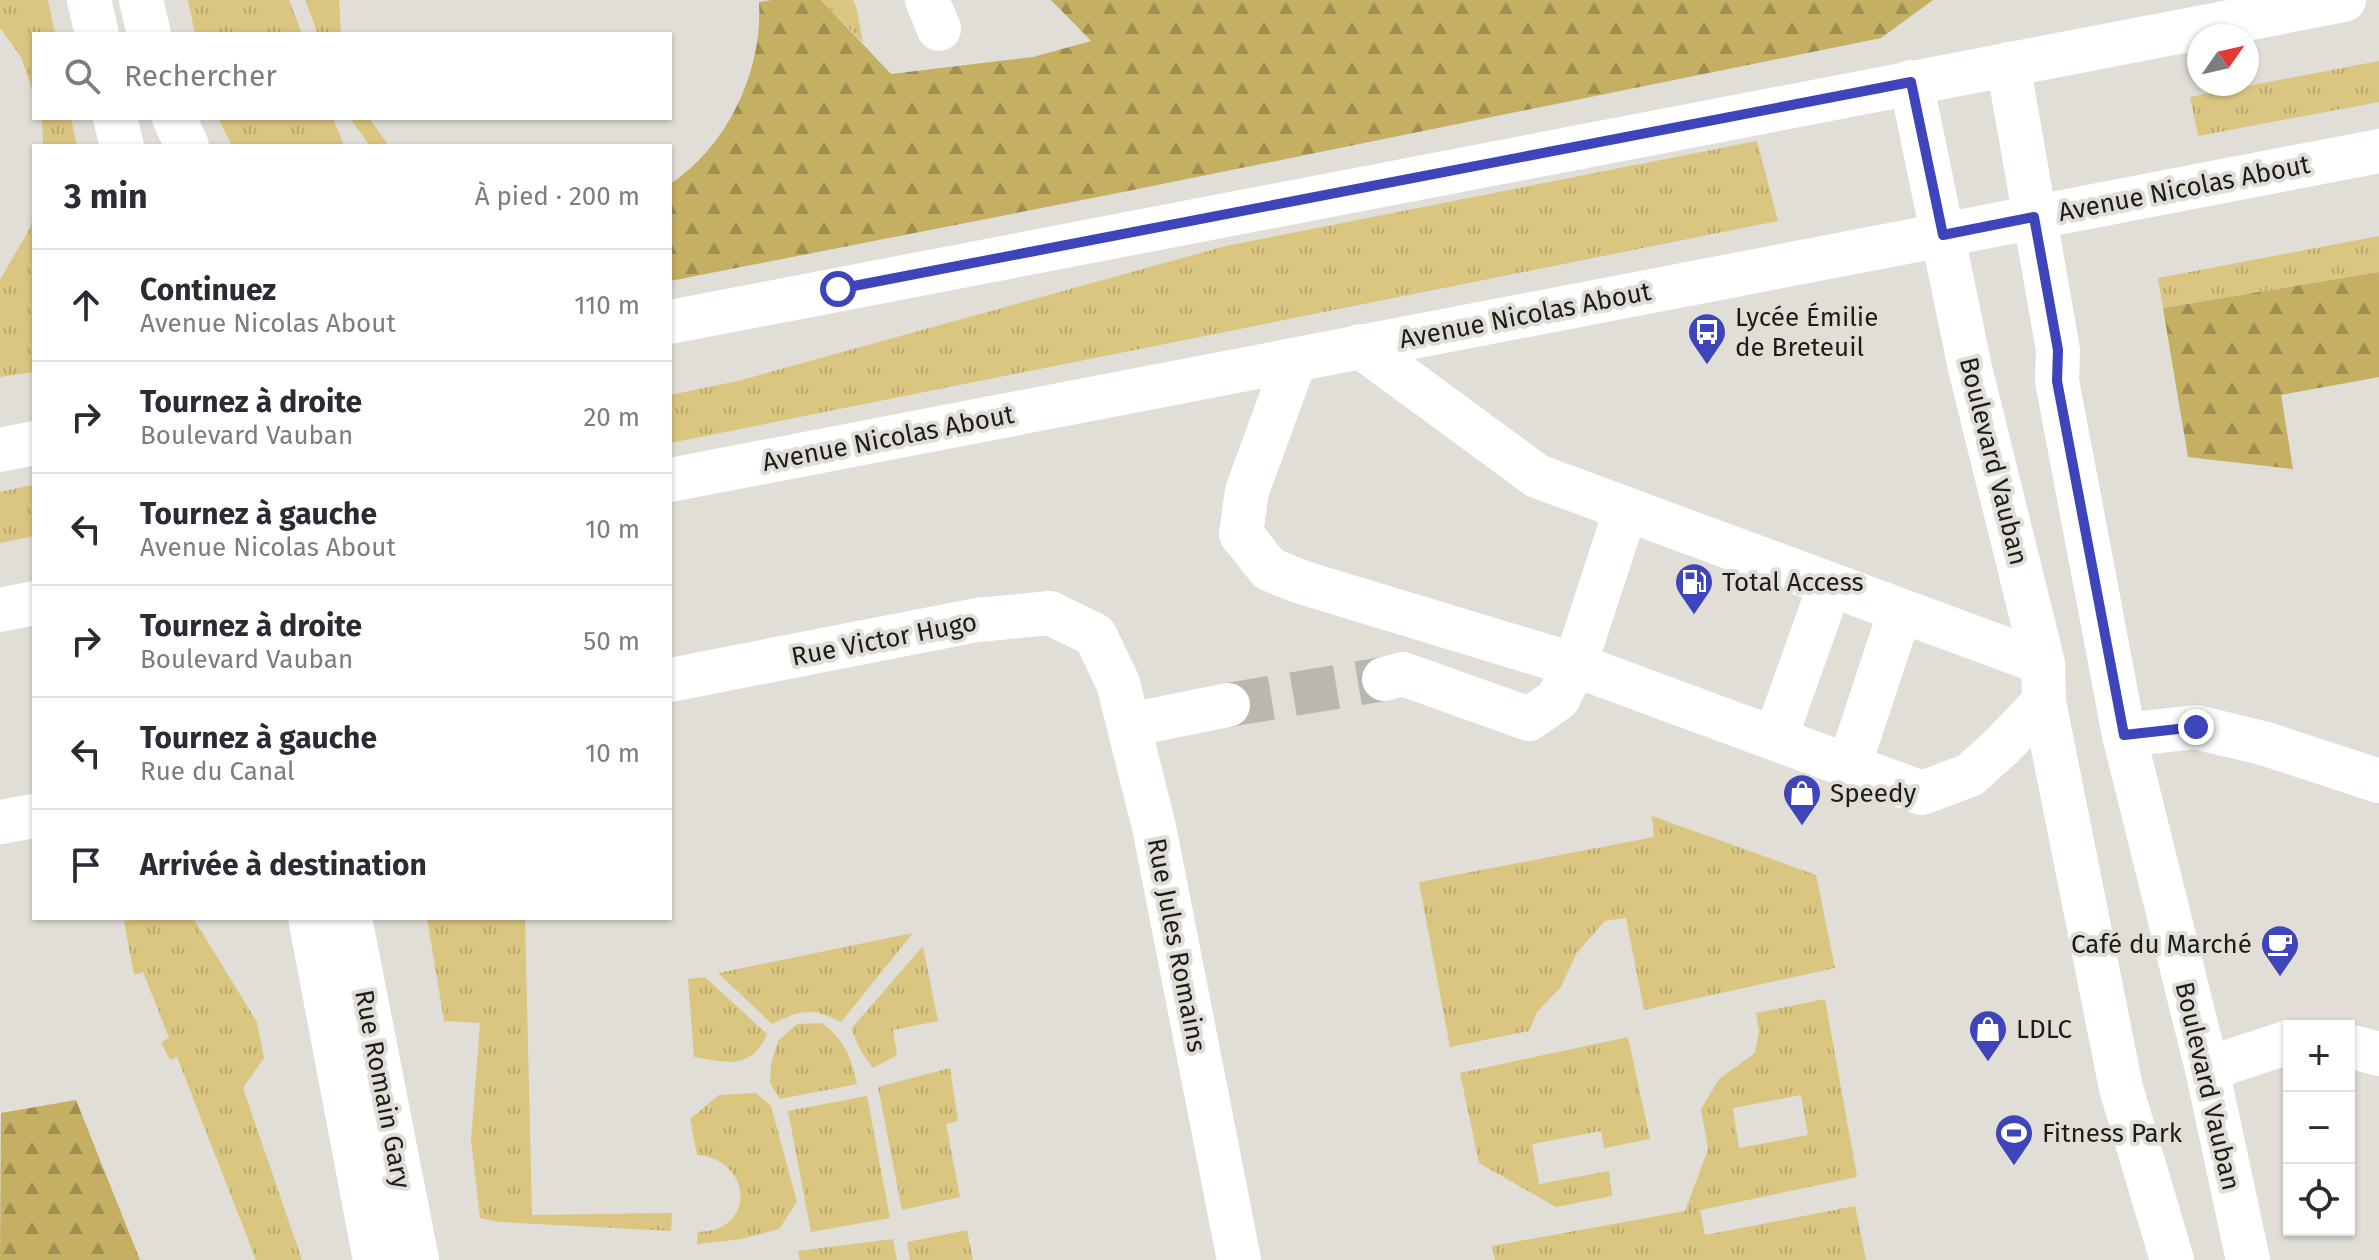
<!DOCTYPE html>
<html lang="fr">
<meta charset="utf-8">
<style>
:root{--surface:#fff;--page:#f7f7f7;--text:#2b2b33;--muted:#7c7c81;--line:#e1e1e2}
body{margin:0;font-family:"Fira Sans",sans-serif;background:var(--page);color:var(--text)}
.controls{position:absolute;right:24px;bottom:24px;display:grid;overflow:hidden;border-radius:0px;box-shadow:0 2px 6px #0004}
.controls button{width:72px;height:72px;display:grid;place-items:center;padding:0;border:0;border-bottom:2px solid var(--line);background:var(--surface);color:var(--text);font:40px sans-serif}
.compass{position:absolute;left:2187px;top:24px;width:72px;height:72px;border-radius:50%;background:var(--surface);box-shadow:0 2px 6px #0004;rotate:56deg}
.stop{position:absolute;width:24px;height:24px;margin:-18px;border:6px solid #3e45ba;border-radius:50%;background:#fff}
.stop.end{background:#3e45ba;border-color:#fff;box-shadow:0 2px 8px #0008}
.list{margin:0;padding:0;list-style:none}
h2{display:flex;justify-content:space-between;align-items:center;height:104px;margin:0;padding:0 32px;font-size:34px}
h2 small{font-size:26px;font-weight:400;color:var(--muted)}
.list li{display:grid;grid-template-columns:52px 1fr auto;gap:24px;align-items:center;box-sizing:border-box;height:112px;padding:0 32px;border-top:2px solid var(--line)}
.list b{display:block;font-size:30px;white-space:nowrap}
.list p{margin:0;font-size:26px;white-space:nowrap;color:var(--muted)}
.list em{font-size:26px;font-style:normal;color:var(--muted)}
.icon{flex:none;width:44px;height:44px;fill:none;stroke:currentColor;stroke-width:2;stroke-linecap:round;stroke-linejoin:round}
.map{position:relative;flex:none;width:2379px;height:1260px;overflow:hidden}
.search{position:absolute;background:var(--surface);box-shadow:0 2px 6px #0004;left:32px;top:32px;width:640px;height:88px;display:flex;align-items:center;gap:20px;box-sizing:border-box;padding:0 28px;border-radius:0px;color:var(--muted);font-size:30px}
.panel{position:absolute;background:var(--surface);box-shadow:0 2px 6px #0004;left:32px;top:144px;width:640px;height:776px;border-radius:0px}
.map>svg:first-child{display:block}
</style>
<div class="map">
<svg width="2379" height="1260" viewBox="0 0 2379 1260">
<defs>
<pattern id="grass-tufts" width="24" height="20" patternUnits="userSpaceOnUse" patternTransform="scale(2)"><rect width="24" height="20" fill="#dac680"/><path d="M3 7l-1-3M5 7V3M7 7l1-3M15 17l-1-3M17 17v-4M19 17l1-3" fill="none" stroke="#bbaa6e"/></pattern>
<pattern id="forest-firs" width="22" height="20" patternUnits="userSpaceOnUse" patternTransform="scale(2)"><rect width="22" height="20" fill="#c5af62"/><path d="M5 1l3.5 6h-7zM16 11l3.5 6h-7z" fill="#9f8e50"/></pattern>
</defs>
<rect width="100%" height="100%" fill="#e0ded6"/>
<!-- grass -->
<path fill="url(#grass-tufts)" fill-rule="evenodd" d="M0,0H48L55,34H34V95L21,57L0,28Z
M188,0H289L302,34H195Z
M305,0H339L341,34H318Z
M821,0H853L857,10L863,43Z
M2379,61V102L2198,136L2190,97Z
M42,118H71L77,146H43Z
M218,118H333L344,146H232Z
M350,118H369L389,146H370Z
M1757,141L1778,221L670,443V395L738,381L1226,246Z
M34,212V372L0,377V280L30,228Z
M2379,236V272L2163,308L2158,278Z
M32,485L34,536L0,543V492Z
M1652,816L1816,875L1835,968L1644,1010L1626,918L1605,921L1576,954L1561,987L1537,1012L1529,1031L1450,1047L1419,882L1654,837Z
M152,918H193L257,1022L264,1058L243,1088L302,1260H256L177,1057L170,1060L161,1042L169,1038L143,972L134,975L124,921Z
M427,918H525L532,1215L672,1213L671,1231L499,1222L480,1218L471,1140L480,1023L444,1021Z
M913,933L841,1022C812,1007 800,1010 772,1024L718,973Z
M923,946L938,1021L893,1030L897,1055L873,1068L862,1053L851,1029Z
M705,977L767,1034C751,1071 726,1062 694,1057L688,979Z
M1825,999L1857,1177L1700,1210L1705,1235L1855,1206L1866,1260H1495L1492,1246L1685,1211L1708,1149L1701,1109L1719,1079L1755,1053L1759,1032L1756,1013ZM1801,1095L1808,1135L1739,1148L1733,1108Z
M822,1023C845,1041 851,1056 857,1084L780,1099L770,1083L771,1064L778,1041L797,1024Z
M1628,1037L1650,1139L1604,1148L1601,1131L1532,1144L1539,1184L1609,1171L1612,1196L1556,1207L1479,1163L1460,1073Z
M950,1068L958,1121L946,1124L960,1197L902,1210L878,1087Z
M756,1093L771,1106L797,1202L779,1229L742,1239L697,1244L698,1232C704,1231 712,1231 717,1229C757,1212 743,1158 697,1155L690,1119L719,1095Z
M867,1096L890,1218L811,1232L788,1111Z
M967,1230L973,1260H910L907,1242Z
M893,1239L897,1260H800L798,1251Z"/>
<!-- forest -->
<path fill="url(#forest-firs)" d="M772,0H821L891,74L1033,57L1091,41L1051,0H1933L1881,38L1123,192L670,281V184C728,146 763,70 759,2Z
M2379,272V377L2281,395L2293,469L2188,457L2163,308Z
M76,1100L140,1260H0L1,1113Z"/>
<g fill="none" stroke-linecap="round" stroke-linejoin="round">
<!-- minor-tunnel -->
<path stroke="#b9b7b0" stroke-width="44" stroke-dasharray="44 22" stroke-linecap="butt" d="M1228,705L1384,679"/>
<!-- minor -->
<path stroke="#fff" stroke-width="44" d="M89,0L97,34
M141,0L149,34
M927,0L939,29
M2008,64L2058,350L2057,381L2124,735L2207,1069L2248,1260
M1911,82L1970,368L2043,663L2044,702L2121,1088L2172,1260
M115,118L122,146
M174,118L187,146
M1360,346L1537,476L2043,663
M1295,360L1247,491L1241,534L1269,569L1301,582L1575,665L1626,509
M1384,679L1403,674L1529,719L1558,699L1575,665L1922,793L1970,775L2002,746L2044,702
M670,680L977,620L1050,613L1095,635L1118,683L1154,827L1239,1260
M1129,725L1228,705
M2124,735L2196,727L2266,744L2379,781
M1775,739L1830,585
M1849,766L1900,612
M0,822L34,816
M310,918L375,1260
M350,918L417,1260
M2349,1046L2379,1054
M2207,1069L2289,1042"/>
<!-- major -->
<path stroke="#fff" stroke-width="44" d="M670,322L2344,0
M0,450L34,443
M670,480L2379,151
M0,610L34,603"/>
</g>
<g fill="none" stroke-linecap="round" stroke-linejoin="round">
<!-- route -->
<path stroke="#3e45ba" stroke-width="10" d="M838,289L1911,82L1943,235L2034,217L2058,350L2057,381L2124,735L2196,727"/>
</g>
<!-- icons -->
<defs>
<symbol id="bus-pin" viewBox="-11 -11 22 30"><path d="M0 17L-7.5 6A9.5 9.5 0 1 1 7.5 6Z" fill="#3e45ba" stroke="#e0ded6"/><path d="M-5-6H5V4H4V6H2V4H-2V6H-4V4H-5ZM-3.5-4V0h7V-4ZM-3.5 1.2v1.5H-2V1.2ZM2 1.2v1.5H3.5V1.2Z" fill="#fff"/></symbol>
<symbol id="fuel-pin" viewBox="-11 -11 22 30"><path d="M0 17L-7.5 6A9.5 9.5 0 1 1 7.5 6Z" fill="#3e45ba" stroke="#e0ded6"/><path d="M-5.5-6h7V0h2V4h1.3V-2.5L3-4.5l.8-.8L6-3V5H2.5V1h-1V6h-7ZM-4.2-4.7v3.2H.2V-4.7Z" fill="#fff"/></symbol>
<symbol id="shop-pin" viewBox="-11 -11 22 30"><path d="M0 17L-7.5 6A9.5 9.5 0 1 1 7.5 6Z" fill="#3e45ba" stroke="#e0ded6"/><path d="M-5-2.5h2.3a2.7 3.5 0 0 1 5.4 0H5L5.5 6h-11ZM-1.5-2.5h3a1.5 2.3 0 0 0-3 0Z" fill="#fff"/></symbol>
<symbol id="cafe-pin" viewBox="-11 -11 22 30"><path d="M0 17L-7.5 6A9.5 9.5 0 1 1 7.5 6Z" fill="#3e45ba" stroke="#e0ded6"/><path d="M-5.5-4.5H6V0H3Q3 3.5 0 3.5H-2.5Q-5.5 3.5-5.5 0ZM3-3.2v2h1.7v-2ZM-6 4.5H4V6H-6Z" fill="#fff"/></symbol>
<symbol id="stadium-pin" viewBox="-11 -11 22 30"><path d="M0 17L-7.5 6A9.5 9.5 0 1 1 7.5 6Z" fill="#3e45ba" stroke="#e0ded6"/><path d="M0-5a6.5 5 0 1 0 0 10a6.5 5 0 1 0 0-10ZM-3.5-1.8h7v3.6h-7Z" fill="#fff"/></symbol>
</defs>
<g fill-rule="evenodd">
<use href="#bus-pin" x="1685" y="310" width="44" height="60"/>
<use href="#fuel-pin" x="1672" y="560" width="44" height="60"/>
<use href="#shop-pin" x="1780" y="771" width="44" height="60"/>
<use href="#cafe-pin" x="2258" y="922" width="44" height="60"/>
<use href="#shop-pin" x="1966" y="1007" width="44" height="60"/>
<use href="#stadium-pin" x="1992" y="1111" width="44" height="60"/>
</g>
<g text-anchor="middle" stroke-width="8" stroke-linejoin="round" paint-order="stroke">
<!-- street labels -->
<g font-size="26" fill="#1d1c19" stroke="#e0ded6">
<text transform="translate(2184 188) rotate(-11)" y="9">Avenue Nicolas About</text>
<text transform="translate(1525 315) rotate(-11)" y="9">Avenue Nicolas About</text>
<text transform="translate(888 438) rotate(-11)" y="9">Avenue Nicolas About</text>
<text transform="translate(1994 461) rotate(76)" y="9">Boulevard Vauban</text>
<text transform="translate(884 639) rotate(-11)" y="9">Rue Victor Hugo</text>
<text transform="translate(1177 945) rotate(79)" y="9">Rue Jules Romains</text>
<text transform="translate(2208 1086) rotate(77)" y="9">Boulevard Vauban</text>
<text transform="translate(383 1089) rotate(79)" y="9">Rue Romain Gary</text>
</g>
<!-- poi labels -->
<g font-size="26" fill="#1d1c19" stroke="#e0ded6" text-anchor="start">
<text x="1735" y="326">Lycée Émilie<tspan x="1735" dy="30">de Breteuil</tspan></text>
<text x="1722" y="591">Total Access</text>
<text x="1830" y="802">Speedy</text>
<text x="2252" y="953" text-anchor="end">Café du Marché</text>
<text x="2016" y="1038">LDLC</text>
<text x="2042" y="1142">Fitness Park</text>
</g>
</g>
</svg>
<div class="controls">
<button>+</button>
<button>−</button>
<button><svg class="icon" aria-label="locate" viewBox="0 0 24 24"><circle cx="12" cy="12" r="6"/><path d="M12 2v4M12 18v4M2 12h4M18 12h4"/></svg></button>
</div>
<svg class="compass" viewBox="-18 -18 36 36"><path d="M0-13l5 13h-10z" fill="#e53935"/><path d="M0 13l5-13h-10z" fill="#7c7c81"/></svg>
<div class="stop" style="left:838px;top:289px"></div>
<div class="stop end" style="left:2196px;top:727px"></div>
<div class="search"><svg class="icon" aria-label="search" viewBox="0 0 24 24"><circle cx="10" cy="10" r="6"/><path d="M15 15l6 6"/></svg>Rechercher</div>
<section class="panel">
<h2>3 min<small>À pied · 200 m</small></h2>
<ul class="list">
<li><svg class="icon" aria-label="ahead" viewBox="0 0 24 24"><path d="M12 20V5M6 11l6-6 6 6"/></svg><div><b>Continuez</b><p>Avenue Nicolas About</p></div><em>110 m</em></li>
<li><svg class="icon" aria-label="right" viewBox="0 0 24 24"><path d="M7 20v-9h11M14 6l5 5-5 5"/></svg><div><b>Tournez à droite</b><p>Boulevard Vauban</p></div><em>20 m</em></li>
<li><svg class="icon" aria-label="left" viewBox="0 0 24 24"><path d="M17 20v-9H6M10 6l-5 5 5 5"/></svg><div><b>Tournez à gauche</b><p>Avenue Nicolas About</p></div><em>10 m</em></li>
<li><svg class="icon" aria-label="right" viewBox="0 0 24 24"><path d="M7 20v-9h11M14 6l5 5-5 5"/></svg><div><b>Tournez à droite</b><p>Boulevard Vauban</p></div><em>50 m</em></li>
<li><svg class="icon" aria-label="left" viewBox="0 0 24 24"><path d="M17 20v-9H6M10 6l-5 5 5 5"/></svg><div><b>Tournez à gauche</b><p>Rue du Canal</p></div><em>10 m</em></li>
<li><svg class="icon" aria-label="arrive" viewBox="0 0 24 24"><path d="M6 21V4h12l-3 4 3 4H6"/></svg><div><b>Arrivée à destination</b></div></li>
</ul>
</section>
</div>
